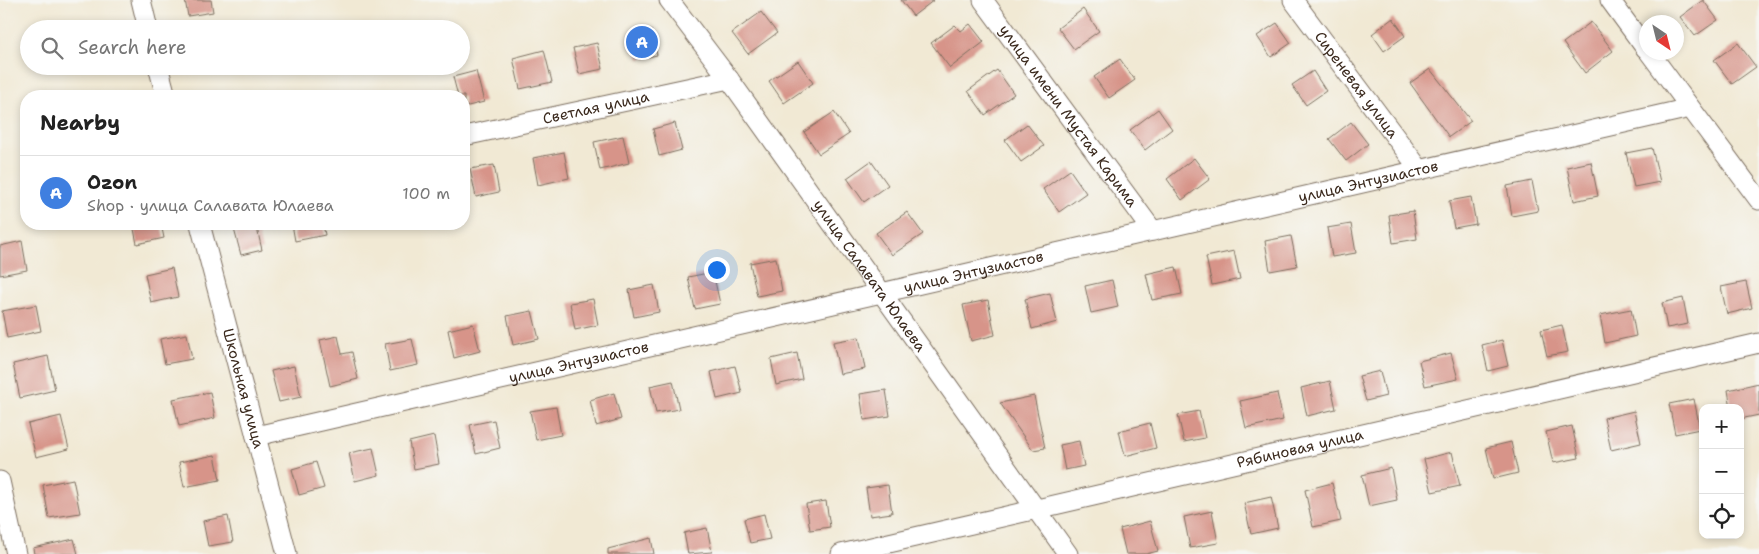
<!DOCTYPE html>
<meta charset="utf-8">
<style>
:root{--surface:#fff;--page:#f2f2f2;--text:#222;--muted:#767676;--line:#e0e0e0;--accent:#d93025}
body{margin:0;font-family:"Shantell Sans",sans-serif;background:var(--page);color:var(--text)}
.controls{position:absolute;right:15px;bottom:15px;display:grid;overflow:hidden;border-radius:10px;box-shadow:0 2px 8px #0003}
.controls button{width:45px;height:45px;display:grid;place-items:center;padding:0;border:0;border-bottom:1px solid var(--line);background:var(--surface);color:var(--text);font:25px sans-serif}
.compass{position:absolute;left:1639px;top:15px;width:45px;height:45px;border-radius:50%;background:var(--surface);box-shadow:0 2px 8px #0003;rotate:145deg}
.you{position:absolute;left:716px;top:269px;width:18px;height:18px;margin:-12px;border:4px solid #fff;border-radius:50%;background:#1a73e8;box-shadow:0 0 0 8px #1a73e833}
.badge{display:grid;place-items:center;width:32px;height:32px;border-radius:50%;background:var(--accent);color:#fff;font-size:16px;font-weight:700}
.pin{position:absolute;translate:-50% -50%;border:2px solid #fff;box-shadow:0 1px 5px #0006}
.list{margin:0;padding:0;list-style:none}
h2{display:flex;justify-content:space-between;align-items:center;height:65px;margin:0;padding:0 20px;font-size:21px}
h2 small{font-size:16px;font-weight:400;color:var(--muted)}
.list li{display:grid;grid-template-columns:32px 1fr auto;gap:15px;align-items:center;box-sizing:border-box;height:75px;padding:0 20px;border-top:1px solid var(--line)}
.list b{display:block;font-size:19px;white-space:nowrap}
.list p{margin:0;font-size:16px;white-space:nowrap;color:var(--muted)}
.list em{font-size:16px;font-style:normal;color:var(--muted)}
.icon{flex:none;width:28px;height:28px;fill:none;stroke:currentColor;stroke-width:2;stroke-linecap:round;stroke-linejoin:round}
.map{position:relative;flex:none;width:1759px;height:554px;overflow:hidden}
.search{position:absolute;background:var(--surface);box-shadow:0 2px 8px #0003;left:20px;top:20px;width:450px;height:55px;display:flex;align-items:center;gap:12px;box-sizing:border-box;padding:0 18px;border-radius:28px;color:var(--muted);font-size:19px}
.panel{position:absolute;background:var(--surface);box-shadow:0 2px 8px #0003;left:20px;top:90px;width:450px;height:140px;border-radius:20px}
.map>svg:first-child{display:block}
</style>
<div class="map">
<svg width="1759" height="554" viewBox="0 0 1759 554">
<rect width="100%" height="100%" fill="#f6f6f2"/>
<filter id="ink" filterUnits="userSpaceOnUse"><feTurbulence type="fractalNoise" baseFrequency=".02" numOctaves="2"/><feDisplacementMap in="SourceGraphic" scale="10" xChannelSelector="R" yChannelSelector="G"/><feConvolveMatrix kernelMatrix="1 2 1 2 8 2 1 2 1" color-interpolation-filters="sRGB"/></filter>
<filter id="wash" filterUnits="userSpaceOnUse"><feTurbulence type="fractalNoise" baseFrequency=".0096" numOctaves="4" result="noise"/><feDisplacementMap in="SourceGraphic" scale="20" xChannelSelector="R" yChannelSelector="G"/><feGaussianBlur stdDeviation="1.12" result="paint"/><feColorMatrix in="noise" values="0 0 0 0 0 0 0 0 0 0 0 0 0 0 0 0 0 1.4 0 .05"/><feComposite in="paint" operator="in"/></filter>
<g filter="url(#wash)">
<rect width="100%" height="100%" fill="#f1e9d4"/>
<g id="blocks">
<!-- building -->
<path fill="#d79489" d="M185,0H211L213,12L188,16Z
M901,0H934L913,16Z
M1703,0L1718,20L1695,36L1680,17Z
M1083,9L1099,31L1074,49L1058,28Z
M761,12L777,33L748,54L732,33Z
M1393,18L1405,36L1384,51L1372,34Z
M1591,22L1613,51L1585,73L1563,43Z
M1277,23L1291,43L1271,57L1257,36Z
M970,24L984,42L950,68L931,43L955,25L961,31Z
M651,30L657,55L639,59L634,34Z
M597,43L603,69L579,74L573,48Z
M1738,43L1756,67L1732,84L1714,60Z
M544,50L552,82L520,89L513,58Z
M1120,59L1135,80L1109,98L1094,77Z
M798,61L813,83L784,103L769,81Z
M1430,69L1471,121L1449,137L1410,83Z
M997,70L1014,94L985,115L968,91Z
M476,71L484,102L464,107V96H458L453,77Z
M1313,71L1326,91L1306,105L1292,85Z
M1158,109L1172,129L1145,150L1130,130Z
M834,112L849,134L819,154L804,132Z
M1351,122L1368,144L1346,161L1329,139Z
M675,123L682,150L659,156L653,129Z
M1027,124L1044,146L1021,162L1005,140Z
M623,136L629,163L600,170L594,142Z
M1652,148L1660,182L1634,187L1626,153Z
M564,152L569,178L538,185L533,158Z
M1194,158L1210,179L1182,200L1167,179Z
M871,161L888,185L864,202L847,178Z
M1591,162L1598,196L1574,201L1567,167Z
M494,165L499,192L476,197L470,169Z
M1070,170L1086,193L1059,212L1043,189Z
M1532,181L1538,211L1512,216L1507,186Z
M1471,197L1476,224L1454,228L1449,201Z
M1413,211L1417,239L1393,243L1389,215Z
M907,212L923,234L892,255L876,233Z
M133,224H161L164,238L137,244Z
M256,224L262,250L241,255L234,229Z
M292,224H323L325,235L295,241Z
M1351,224L1356,253L1332,257L1327,228Z
M1291,236L1297,266L1270,271L1265,241Z
M22,241L27,270L0,275V246Z
M1234,251L1240,279L1212,285L1206,257Z
M776,258L782,291L757,296L750,263Z
M1176,267L1182,294L1152,300L1146,274Z
M172,268L178,297L151,303L145,274Z
M713,272L720,304L695,309L688,277Z
M1112,280L1118,307L1091,313L1085,286Z
M1746,282L1752,308L1727,314L1721,287Z
M654,285L659,312L634,317L629,290Z
M1050,293L1057,322L1032,329L1025,299Z
M1683,298L1688,324L1667,328L1662,303Z
M593,299L598,325L575,330L570,303Z
M988,300L995,335L971,341L963,305Z
M36,305L41,331L7,338L2,311Z
M1631,309L1636,336L1605,343L1600,315Z
M532,311L539,339L513,345L507,316Z
M473,324L480,351L454,358L448,330Z
M1562,325L1568,352L1547,356L1541,330Z
M187,334L192,359L165,364L160,339Z
M338,336L342,354L352,352L358,379L330,386L320,340Z
M859,337L865,369L840,374L833,342Z
M412,339L418,365L390,371L385,344Z
M1502,340L1508,366L1488,371L1482,345Z
M797,353L802,379L776,385L771,359Z
M1451,353L1458,379L1425,386L1419,361Z
M48,356L55,390L20,398L13,364Z
M294,366L301,397L279,402L271,371Z
M735,366L742,393L717,399L711,372Z
M1380,371L1386,396L1366,401L1359,376Z
M673,381L679,409L656,413L650,386Z
M1330,381L1336,409L1307,416L1301,388Z
M1759,383V415L1740,419V408H1731L1728,390Z
M886,390L890,416L864,420L860,394Z
M210,392L215,418L179,426L173,399Z
M614,393L621,419L596,426L590,400Z
M1277,393L1283,420L1246,428L1240,401Z
M1034,396L1045,448L1033,450L1000,403Z
M1694,399L1700,429L1675,434L1669,404Z
M556,407L561,435L536,440L530,411Z
M1199,411L1205,438L1184,442L1178,415Z
M1634,411L1641,443L1611,450L1604,418Z
M61,416L69,449L36,457L28,424Z
M494,420L500,448L476,454L470,425Z
M1150,423L1156,448L1125,456L1119,431Z
M1572,426L1579,458L1553,463L1546,432Z
M434,436L439,464L414,469L409,442Z
M1079,441L1084,466L1065,470L1060,445Z
M1511,442L1518,473L1493,479L1486,448Z
M373,448L379,475L355,481L349,453Z
M1452,452L1460,486L1432,492L1424,459Z
M215,455L220,480L184,487L179,462Z
M316,462L324,488L299,495L292,469Z
M1391,468L1397,500L1369,506L1362,475Z
M73,479L80,513L49,518L43,485Z
M1332,483L1341,521L1313,527L1305,490Z
M888,485L892,513L870,516L866,488Z
M1271,497L1278,528L1251,534L1244,503Z
M826,501L830,527L810,530L806,504Z
M1212,511L1218,543L1190,548L1184,517Z
M764,514L770,539L750,543L744,519Z
M228,516L233,542L208,546L203,521Z
M1150,521L1158,551L1146,554H1126L1120,529Z
M707,528L712,552L688,554L684,533Z
M651,538L654,554H608V549Z
M74,539L78,554H34L33,548Z"/>
</g>
</g>
<g filter="url(#ink)">
<use href="#blocks" fill-opacity="0" stroke="#7b6d5e" stroke-width="1"/>
<g fill="none" stroke-linecap="round" stroke-linejoin="round">
<defs>
<g id="street">
<path d="M141,0L148,29"/>
<path id="s1" d="M669,0L729,79L1068,554"/>
<path id="s2" d="M983,0L1153,231"/>
<path id="s3" d="M1293,0L1420,170"/>
<path d="M1610,0L1646,49"/>
<path d="M1649,52L1759,200"/>
<path d="M158,66L166,96"/>
<path id="s4" d="M464,136L729,79"/>
<path id="s5" d="M200,224L287,554"/>
<path id="s6" d="M256,436L1690,108"/>
<path d="M0,481L16,554"/>
<path id="s7" d="M841,554L1759,343"/>
</g>
</defs>
<!-- street casing -->
<use href="#street" stroke="#7b6d5e" stroke-width="21"/>
<!-- street -->
<use href="#street" stroke="#fff" stroke-width="19"/>
</g>
</g>
<g text-anchor="middle" stroke-width="4" stroke-linejoin="round" paint-order="stroke">
<!-- street labels -->
<g font-size="15" fill="#3b2a1e" stroke="#f6f6f2">
<text dy="5" stroke="none"><textPath href="#s3" startOffset="106">Сиреневая улица</textPath></text>
<text dy="5" stroke="none"><textPath href="#s4" startOffset="135">Светлая улица</textPath></text>
<text dy="5" stroke="none"><textPath href="#s2" startOffset="144">улица имени Мустая Карима</textPath></text>
<text dy="5" stroke="none"><textPath href="#s6" startOffset="1141">улица Энтузиастов</textPath></text>
<text dy="5" stroke="none"><textPath href="#s6" startOffset="736">улица Энтузиастов</textPath></text>
<text dy="5" stroke="none"><textPath href="#s1" startOffset="341">улица Салавата Юлаева</textPath></text>
<text dy="5" stroke="none"><textPath href="#s6" startOffset="331">улица Энтузиастов</textPath></text>
<text dy="5" stroke="none"><textPath href="#s5" startOffset="170">Школьная улица</textPath></text>
<text dy="5" stroke="none"><textPath href="#s7" startOffset="471">Рябиновая улица</textPath></text>
</g>
</g>
</svg>
<div class="controls">
<button>+</button>
<button>−</button>
<button><svg class="icon" aria-label="locate" viewBox="0 0 24 24"><circle cx="12" cy="12" r="6"/><path d="M12 2v4M12 18v4M2 12h4M18 12h4"/></svg></button>
</div>
<svg class="compass" viewBox="-18 -18 36 36"><path d="M0-13l5 13h-10z" fill="#e53935"/><path d="M0 13l5-13h-10z" fill="#767676"/></svg>
<div class="you"></div>
<div class="pin badge" style="left:642px;top:42px;background:#3f7fe0">A</div>
<div class="search"><svg class="icon" aria-label="search" viewBox="0 0 24 24"><circle cx="10" cy="10" r="6"/><path d="M15 15l6 6"/></svg>Search here</div>
<section class="panel">
<h2>Nearby<small></small></h2>
<ul class="list">
<li><span class="badge" style="background:#3f7fe0">A</span><div><b>Ozon</b><p>Shop · улица Салавата Юлаева</p></div><em>100 m</em></li>
</ul>
</section>
</div>
